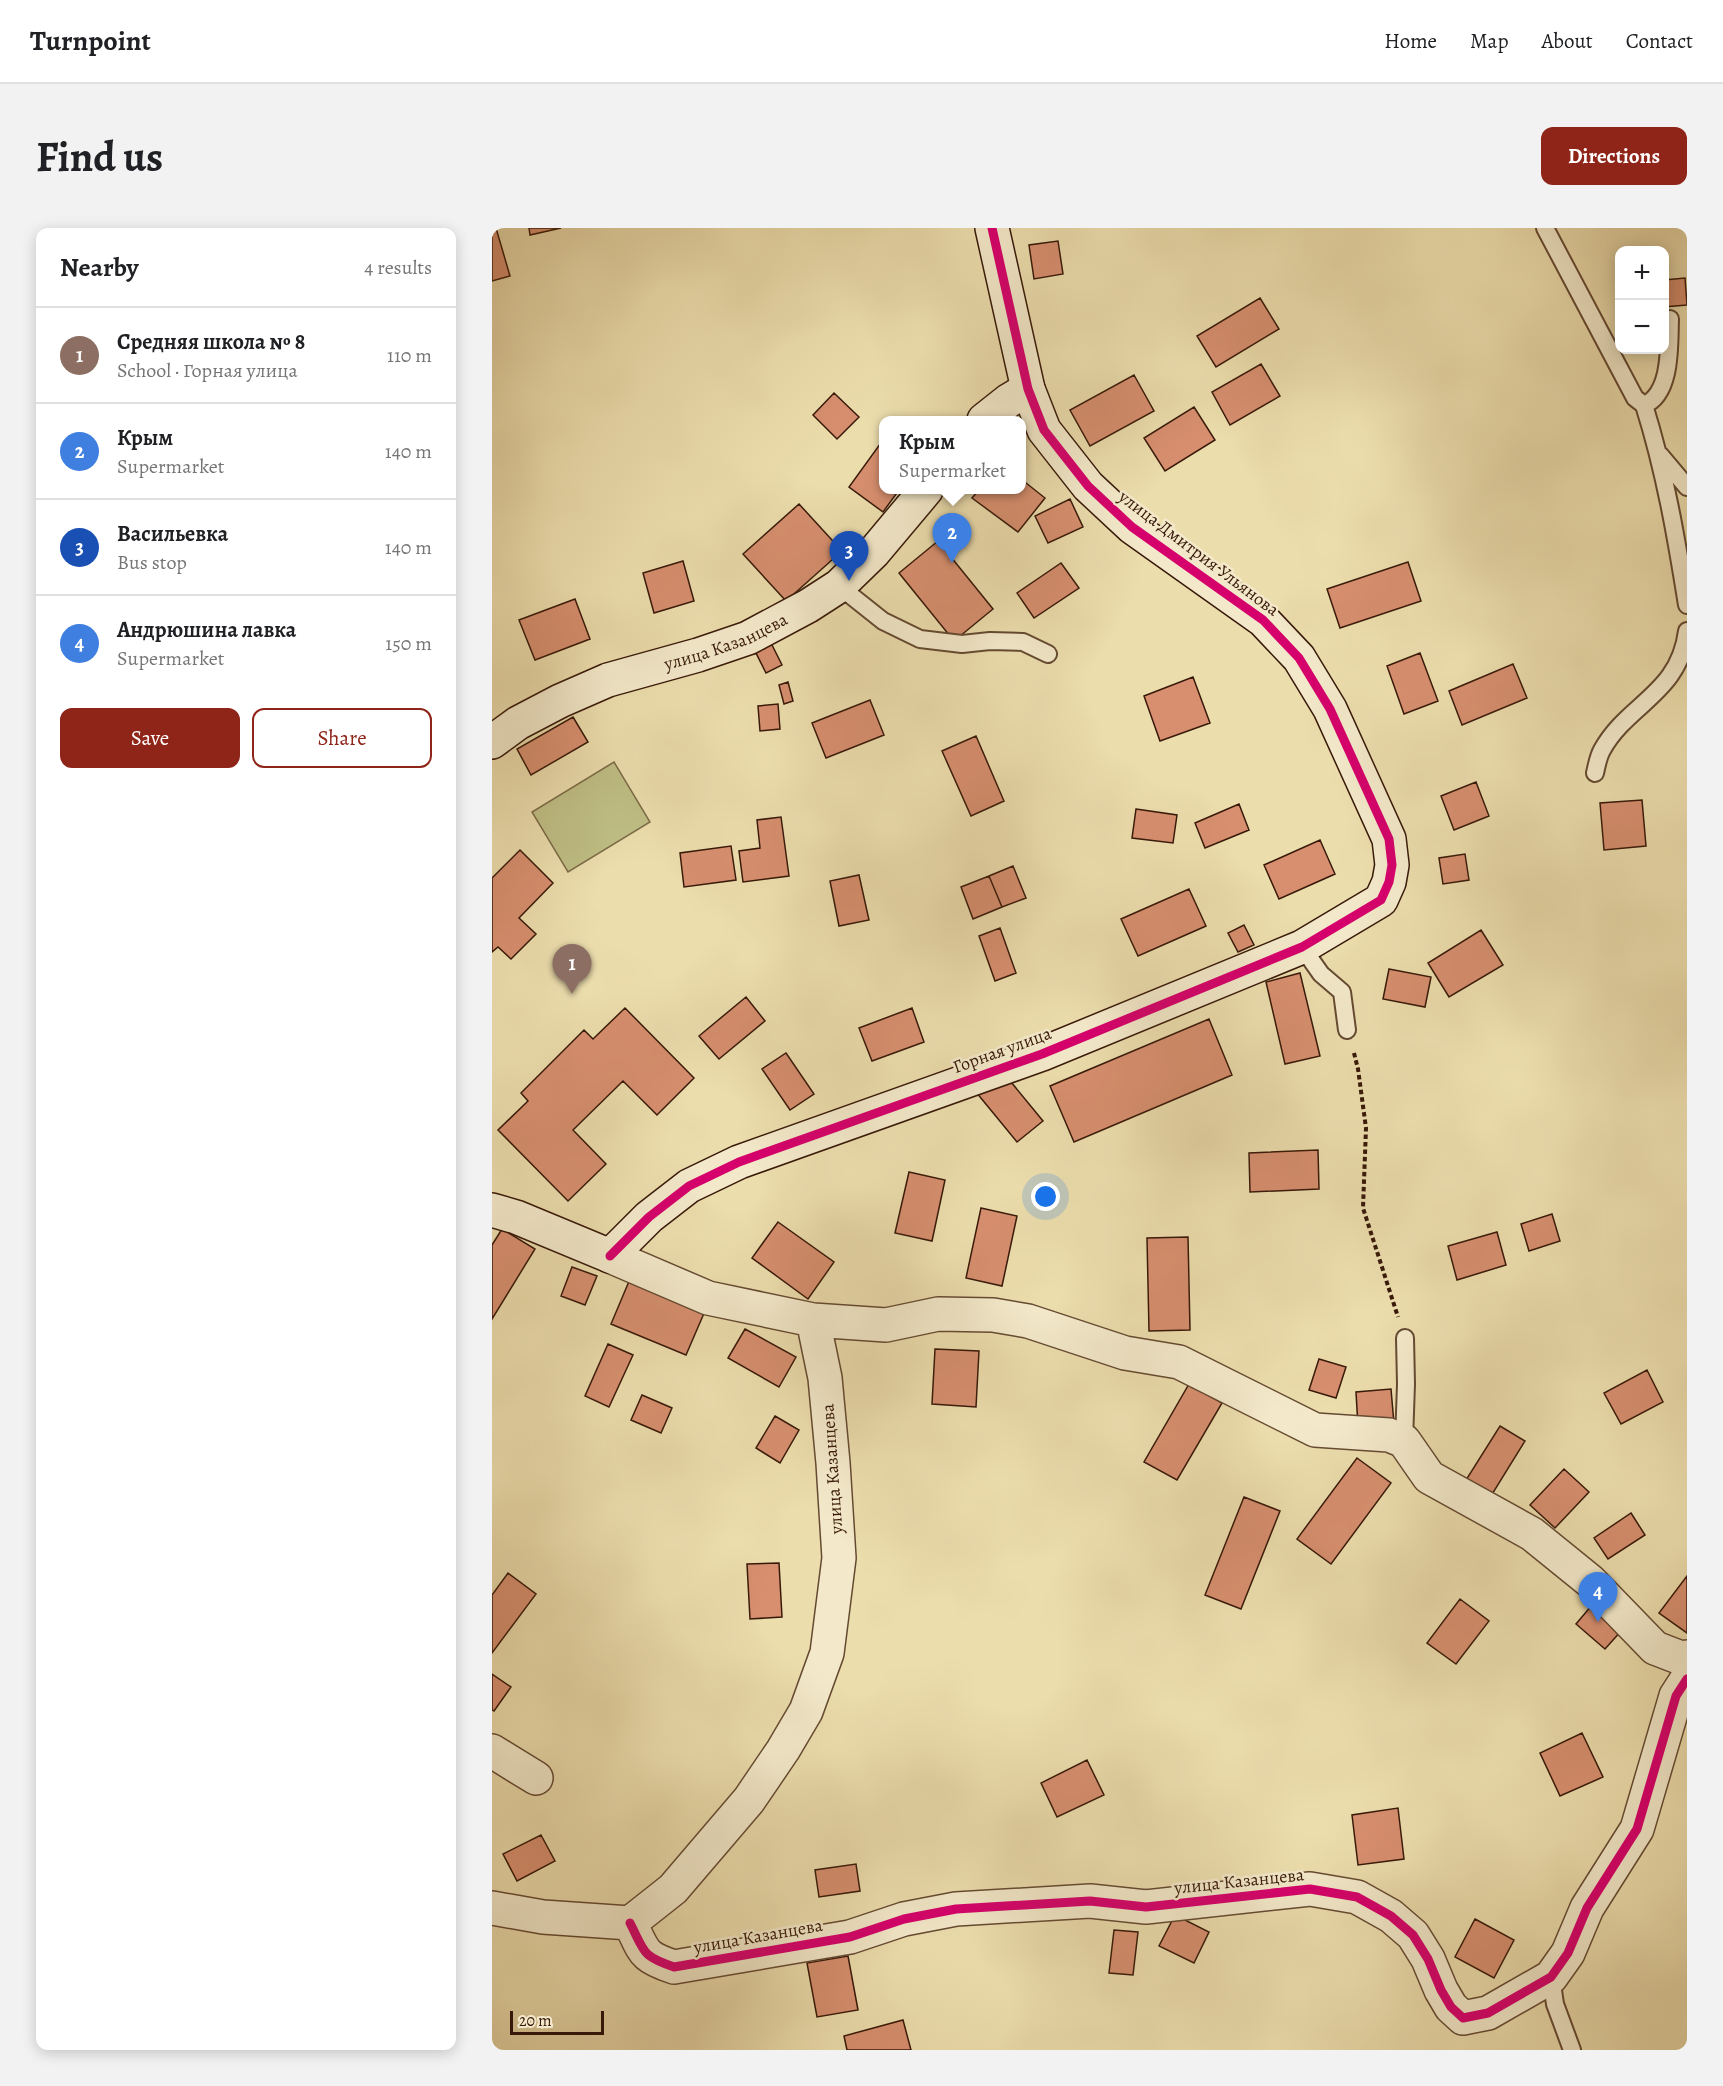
<!DOCTYPE html>
<meta charset="utf-8">
<style>
:root{--surface:#fff;--page:#f2f2f2;--text:#202124;--muted:#757577;--line:#e0e0e0;--accent:#8f2418}
body{margin:0;font-family:Alegreya,serif;background:var(--page);color:var(--text)}
.controls{position:absolute;right:18px;top:18px;display:grid;overflow:hidden;border-radius:12px;box-shadow:0 3px 15px #0003}
.controls button{width:54px;height:54px;display:grid;place-items:center;padding:0;border:0;border-bottom:2px solid var(--line);background:var(--surface);color:var(--text);font:30px sans-serif}
.scale{position:absolute;left:18px;bottom:15px;width:94px;box-sizing:border-box;padding-left:6px;border:3px solid #381909;border-top:0;font-size:16px;line-height:21px;white-space:nowrap;color:#381909;-webkit-text-stroke:4px #f3e9ca;paint-order:stroke}
.you{position:absolute;left:554px;top:969px;width:21px;height:21px;margin:-15px;border:4px solid #fff;border-radius:50%;background:#1a73e8;box-shadow:0 0 0 9px #1a73e833}
.badge{display:grid;place-items:center;width:39px;height:39px;border-radius:50%;background:var(--accent);color:#fff;font-size:20px;font-weight:700}
.pin{position:absolute;translate:-50% -50px;filter:drop-shadow(0 2px 3px #0008)}
.pin::after{content:'';position:absolute;top:32px;width:21px;height:18px;background:inherit;clip-path:polygon(0 0,100% 0,50% 100%)}
.popup{position:absolute;left:387px;top:188px;width:147px;height:78px;box-sizing:border-box;display:grid;place-content:center;border-radius:12px;background:var(--surface);filter:drop-shadow(0 2px 4px #0005);font-size:20px;white-space:nowrap;color:var(--muted)}
.popup b{font-size:22px;color:var(--text)}
.popup::after{content:'';position:absolute;left:50%;top:100%;margin-left:-12px;border:12px solid transparent;border-top-color:var(--surface)}
.list{margin:0;padding:0;list-style:none}
h2{display:flex;justify-content:space-between;align-items:center;height:78px;margin:0;padding:0 24px;font-size:26px}
h2 small{font-size:20px;font-weight:400;color:var(--muted)}
.list li{display:grid;grid-template-columns:39px 1fr auto;gap:18px;align-items:center;box-sizing:border-box;height:96px;padding:0 24px;border-top:2px solid var(--line)}
.list b{display:block;font-size:22px;white-space:nowrap}
.list p{margin:0;font-size:20px;white-space:nowrap;color:var(--muted)}
.list em{font-size:20px;font-style:normal;color:var(--muted)}
.actions{display:flex;gap:12px;padding:18px 24px}
.actions a{flex:1;padding:14px 0;border:2px solid var(--accent);border-radius:12px;text-align:center;font-size:21px;color:var(--accent)}
.actions .main{background:var(--accent);color:#fff}
.map{position:relative;flex:none;width:1195px;height:1822px;overflow:hidden;border-radius:12px}
header{display:flex;align-items:center;gap:36px;box-sizing:border-box;height:84px;padding:0 30px;background:var(--surface);border-bottom:2px solid var(--line)}
header strong{font-size:28px}
nav{display:flex;gap:33px;margin-inline-start:auto;font-size:21px}
.intro{display:flex;align-items:center;justify-content:space-between;box-sizing:border-box;height:144px;padding:0 36px}
h1{margin:0;font-size:42px}
.button{padding:15px 27px;border-radius:12px;background:var(--accent);color:#fff;font-size:21px;font-weight:700}
main{display:flex;gap:36px;padding:0 36px}
aside{flex:1;background:var(--surface);border-radius:12px;box-shadow:0 3px 15px #0003}
.map>svg:first-child{display:block}
</style>
<header>
<strong>Turnpoint</strong>
<nav><a>Home</a><a>Map</a><a>About</a><a>Contact</a></nav>
</header>
<div class="intro"><h1>Find us</h1><a class="button">Directions</a></div>
<main>
<aside>
<h2>Nearby<small>4 results</small></h2>
<ul class="list">
<li><span class="badge" style="background:#8d6e63">1</span><div><b>Средняя школа № 8</b><p>School · Горная улица</p></div><em>110 m</em></li>
<li><span class="badge" style="background:#3f7fe0">2</span><div><b>Крым</b><p>Supermarket</p></div><em>140 m</em></li>
<li><span class="badge" style="background:#1a4fb4">3</span><div><b>Васильевка</b><p>Bus stop</p></div><em>140 m</em></li>
<li><span class="badge" style="background:#3f7fe0">4</span><div><b>Андрюшина лавка</b><p>Supermarket</p></div><em>150 m</em></li>
</ul>
<div class="actions"><a class="main">Save</a><a>Share</a></div>
</aside>
<div class="map">
<svg width="1195" height="1822" viewBox="0 0 1195 1822">
<rect width="100%" height="100%" fill="#ecddad"/>
<filter id="stains"><feTurbulence type="fractalNoise" baseFrequency=".00333" numOctaves="4"/><feColorMatrix values="0 0 0 0 .2 0 0 0 0 .09 0 0 0 0 .02 0 0 0 .5 -.17"/></filter>
<radialGradient id="worn" r=".72"><stop offset=".6" stop-color="#630" stop-opacity="0"/><stop offset="1" stop-color="#630" stop-opacity=".3"/></radialGradient>
<!-- green -->
<path fill="#bfbf85" stroke="#7c6c47" stroke-width="1.5" d="M122,534L158,594L76,644L40,584Z"/>
<!-- building -->
<path fill="#d78f6f" stroke="#381909" stroke-width="1.5" d="M4,0L18,48L0,53V1Z
M37,0H69L38,7Z
M566,13L571,46L542,51L537,17Z
M1193,50L1195,77L1172,79V52Z
M768,70L787,101L724,139L705,108Z
M769,136L788,168L738,197L720,164Z
M642,147L662,183L598,218L578,182Z
M342,165L367,189L345,211L321,187Z
M702,179L723,212L673,243L652,210Z
M391,212V262H407L391,284L357,259Z
M529,251L553,270L526,304L480,270L487,262H529Z
M578,271L591,299L556,315L543,288Z
M307,276L350,323L294,373L251,326Z
M446,313L501,381L462,413L407,345Z
M191,333L202,373L162,385L151,345Z
M916,334L929,373L848,400L835,361Z
M569,335L587,360L542,390L525,365Z
M83,371L98,411L43,432L27,392Z
M275,407L290,437L274,445L259,415Z
M928,425L946,473L912,486L895,438Z
M1021,436L1035,470L970,497L957,463Z
M701,449L718,495L668,513L652,468Z
M296,454L301,473L292,476L287,457Z
M378,472L392,507L334,530L320,495Z
M286,476L288,501L268,503L266,478Z
M81,489L96,514L39,547L25,521Z
M484,508L512,573L479,588L450,523Z
M984,554L997,588L962,602L949,568Z
M1150,572L1154,618L1112,622L1108,575Z
M747,576L757,602L713,620L703,595Z
M644,581L685,587L681,615L640,610Z
M289,589L297,648L251,654L247,623L268,620L265,592Z
M828,612L843,646L787,671L772,637Z
M239,618L244,652L192,659L188,625Z
M28,622L61,655L27,690L44,706L19,731L6,719L0,724V650Z
M973,626L977,652L951,656L947,630Z
M521,638L534,670L510,679L497,648Z
M367,647L377,692L347,698L338,653Z
M497,648L510,679L481,691L469,659Z
M697,661L714,698L646,728L629,691Z
M752,697L762,717L746,724L736,705Z
M508,700L524,745L503,753L487,708Z
M989,702L1011,737L957,769L936,735Z
M897,741L939,749L933,779L891,771Z
M808,745L828,828L793,836L774,754Z
M254,769L273,793L227,831L207,808Z
M133,780L202,850L165,887L131,853L81,902L114,936L76,973L6,902L36,873L29,865L92,802L101,811Z
M420,780L432,814L380,833L367,800Z
M717,791L740,847L582,914L558,858Z
M294,825L322,866L298,882L270,841Z
M510,843L551,893L525,914L484,864Z
M826,922L827,961L758,964L757,925Z
M417,944L453,952L440,1013L403,1005Z
M489,980L525,988L510,1058L474,1050Z
M1060,986L1068,1013L1037,1023L1029,996Z
M286,994L342,1034L316,1071L260,1030Z
M10,1001L43,1021L0,1091V1017Z
M1005,1004L1014,1037L965,1052L956,1018Z
M696,1009L698,1102L657,1103L655,1010Z
M80,1039L105,1048L93,1077L69,1068Z
M138,1051L213,1083L194,1127L119,1096Z
M253,1101L304,1129L287,1159L236,1130Z
M116,1116L141,1127L117,1179L93,1168Z
M443,1121L487,1123L484,1179L440,1176Z
M827,1131L854,1139L844,1170L817,1162Z
M1155,1142L1171,1174L1129,1196L1112,1165Z
M697,1156L730,1175L685,1252L652,1234Z
M899,1161L902,1196L866,1199L864,1164Z
M150,1167L180,1180L169,1205L139,1192Z
M283,1188L307,1202L288,1235L264,1220Z
M1008,1198L1033,1213L999,1268L974,1252Z
M865,1230L899,1255L839,1336L805,1311Z
M1072,1241L1097,1264L1063,1300L1038,1277Z
M752,1269L788,1283L749,1381L713,1367Z
M1139,1285L1153,1307L1116,1331L1102,1310Z
M287,1335L290,1389L258,1391L255,1336Z
M16,1345L44,1366L0,1425V1367Z
M1195,1348V1405L1167,1385Z
M968,1371L997,1393L964,1436L935,1415Z
M1100,1377L1130,1402L1113,1421L1084,1396Z
M0,1446L19,1459L2,1483L0,1482Z
M1090,1505L1111,1549L1068,1568L1048,1525Z
M595,1532L612,1567L565,1589L549,1555Z
M906,1580L912,1631L866,1637L860,1587Z
M49,1607L63,1633L25,1653L11,1626Z
M364,1636L368,1663L327,1669L323,1642Z
M683,1687L717,1704L702,1735L667,1718Z
M983,1691L1022,1712L1002,1750L963,1729Z
M622,1702L646,1704L641,1747L617,1745Z
M356,1728L366,1782L325,1789L315,1735Z
M411,1792L419,1822H355L352,1808Z"/>
<g fill="none" stroke-linecap="round" stroke-linejoin="round">
<defs>
<path id="lane" d="M1053,0L1143,170L1152,177C1180,166 1177,116 1178,91
M1152,177C1173,244 1184,308 1195,377
M1168,227L1195,259
M347,358L391,393L428,411L470,416L498,413L531,414L556,426
M1103,545C1105,537 1106,529 1110,522C1136,475 1187,466 1195,403
M810,719L829,746L850,764L855,802
M912,1213L914,1156L913,1110
M1059,1749L1063,1776L1080,1822"/>
<path id="street" d="M118,1028L216,1070L321,1092L394,1097L446,1086L501,1087L536,1093L633,1125L687,1134L823,1202L897,1207L912,1213L937,1249L1040,1306L1098,1353L1163,1420L1189,1430L1195,1429
M0,1523L44,1550
M0,1680L51,1689L138,1695
M138,1695C153,1724 149,1728 182,1739L358,1709L412,1691L464,1681L598,1673L654,1679L818,1661L865,1669L899,1688L921,1707L936,1731L949,1762L959,1779L971,1790L996,1785L1059,1749L1076,1725L1095,1680L1145,1601L1184,1468L1195,1451
M138,1695L181,1661L257,1572L291,1522L314,1483L335,1425L347,1330L341,1235L333,1150L321,1092"/>
<g id="secondary">
<path d="M492,192L516,173L536,161"/>
<path id="s1" d="M0,514L26,495L68,473L116,452L206,427L256,410L316,378L347,358L382,324L434,262"/>
<path d="M0,982L24,989L118,1028L157,989L197,958L247,934L550,826L810,719L889,672L897,654L900,637L897,611L838,481L807,430L771,392L640,299L596,258L552,202L536,161L500,0"/>
</g>
</defs>
<!-- lane casing -->
<use href="#lane" stroke="#654a32" stroke-width="20"/>
<!-- street casing -->
<use href="#street" stroke="#654a32" stroke-width="36"/>
<!-- secondary casing -->
<use href="#secondary" stroke="#381909" stroke-width="36"/>
<!-- path -->
<path stroke="#381909" stroke-width="4" stroke-dasharray="4.5 3" stroke-linecap="butt" d="M862,825L866,841L874,900L871,980L906,1089"/>
<!-- lane -->
<use href="#lane" stroke="#f3e9ca" stroke-width="16"/>
<!-- street -->
<use href="#street" stroke="#f3e9ca" stroke-width="33"/>
<!-- secondary -->
<use href="#secondary" stroke="#f3e9ca" stroke-width="33"/>
<defs>
<path id="cycleway" d="M118,1028L157,989L197,958L247,934L550,826L810,719L889,672L897,654L900,637L897,611L838,481L807,430L771,392L640,299L596,258L552,202L536,161L500,0
M138,1695C153,1724 149,1728 182,1739L358,1709L412,1691L464,1681L598,1673L654,1679L818,1661L865,1669L899,1688L921,1707L936,1731L949,1762L959,1779L971,1790L996,1785L1059,1749L1076,1725L1095,1680L1145,1601L1184,1468L1195,1451"/>
</defs>
<!-- cycleway casing -->
<use href="#cycleway" stroke="#f3e9ca" stroke-width="13"/>
<!-- cycleway -->
<use href="#cycleway" stroke="#d6006c" stroke-width="9"/>
</g>
<g text-anchor="middle" stroke-width="5" stroke-linejoin="round" paint-order="stroke">
<!-- street labels -->
<g font-size="18" fill="#381909" stroke="#f3e9ca">
<text transform="translate(707 325) rotate(37)" y="6">улица Дмитрия Ульянова</text>
<text dy="6" stroke="none"><textPath href="#s1" startOffset="256">улица Казанцева</textPath></text>
<text transform="translate(510 822) rotate(-20)" y="6">Горная улица</text>
<text transform="translate(340 1241) rotate(-94)" y="6">улица Казанцева</text>
<text transform="translate(747 1653) rotate(-6)" y="6">улица Казанцева</text>
<text transform="translate(266 1708) rotate(-10)" y="6">улица Казанцева</text>
</g>
</g>
<rect width="100%" height="100%" filter="url(#stains)"/>
<rect width="100%" height="100%" fill="url(#worn)"/>
</svg>
<div class="controls">
<button>+</button>
<button>−</button>
</div>
<div class="scale">20 m</div>
<div class="you"></div>
<div class="pin badge" style="left:80px;top:766px;background:#8d6e63">1</div>
<div class="pin badge" style="left:460px;top:335px;background:#3f7fe0">2</div>
<div class="popup"><b>Крым</b>Supermarket</div>
<div class="pin badge" style="left:357px;top:353px;background:#1a4fb4">3</div>
<div class="pin badge" style="left:1106px;top:1394px;background:#3f7fe0">4</div>
</div>
</main>
